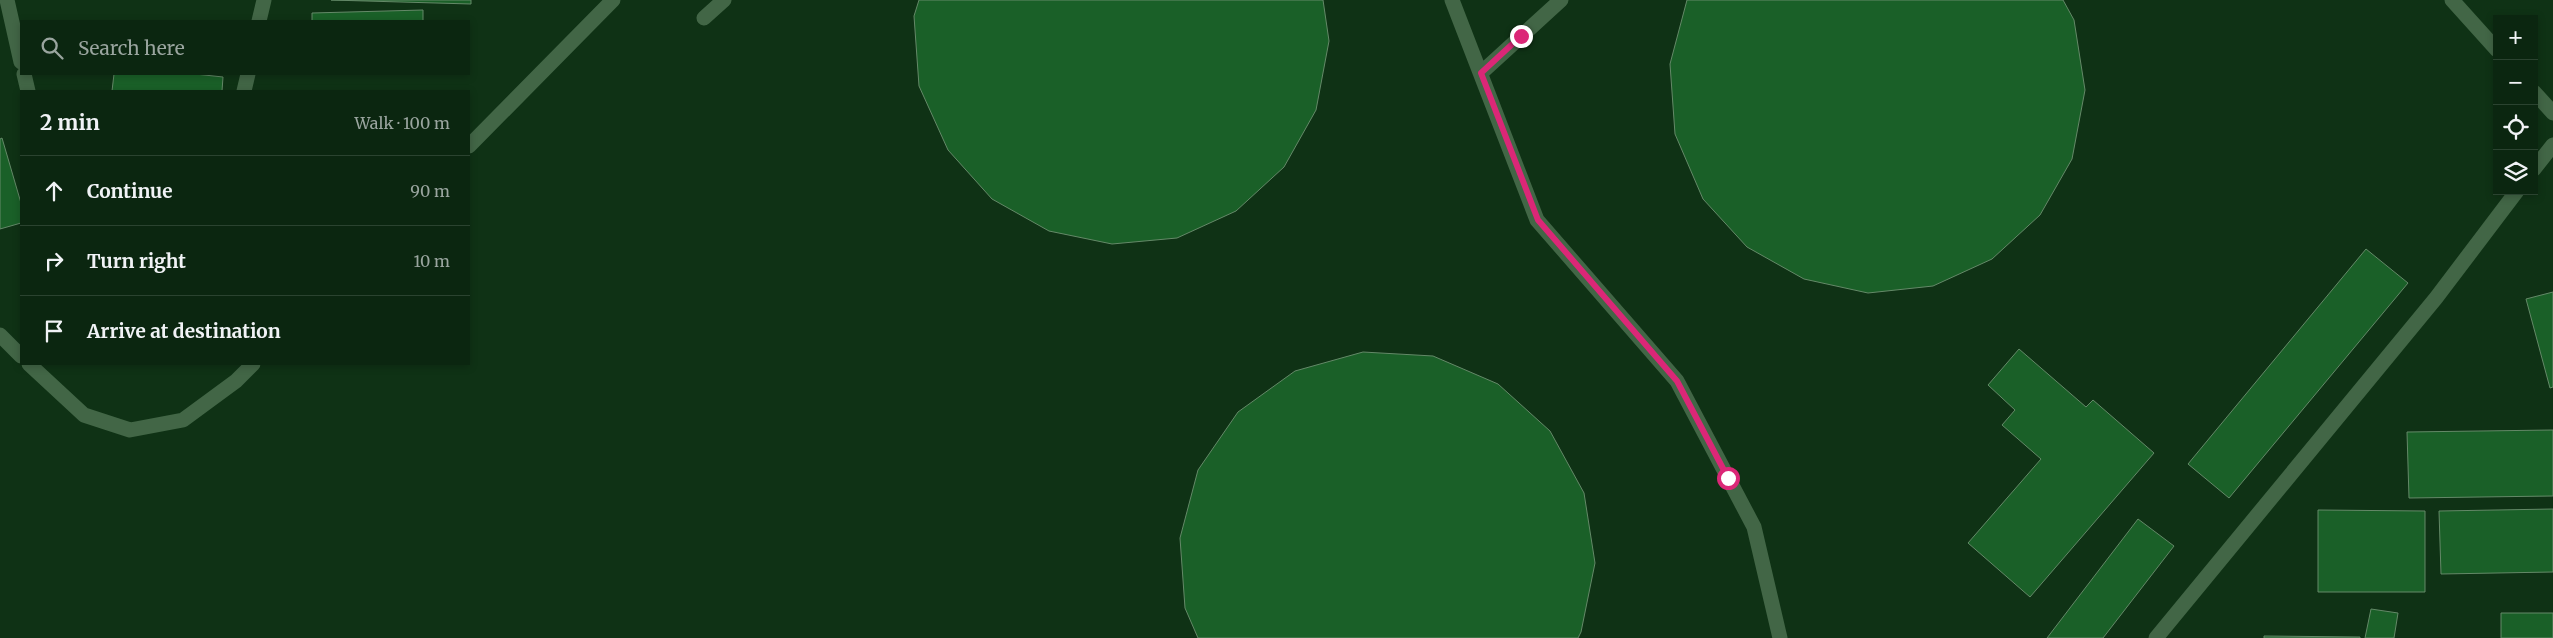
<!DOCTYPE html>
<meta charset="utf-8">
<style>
:root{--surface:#0b2610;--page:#19321e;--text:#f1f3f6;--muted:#9aa59f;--line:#2b4330}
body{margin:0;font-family:Merriweather,serif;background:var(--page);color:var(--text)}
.controls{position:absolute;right:15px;top:15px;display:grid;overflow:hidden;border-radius:0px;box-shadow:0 2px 8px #0003}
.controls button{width:45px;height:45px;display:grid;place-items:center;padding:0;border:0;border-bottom:1px solid var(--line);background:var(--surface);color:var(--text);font:25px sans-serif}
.stop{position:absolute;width:15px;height:15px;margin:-11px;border:4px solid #db2777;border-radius:50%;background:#fff}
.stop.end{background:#db2777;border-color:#fff;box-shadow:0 1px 5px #0008}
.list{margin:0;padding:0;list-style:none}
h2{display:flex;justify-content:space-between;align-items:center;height:65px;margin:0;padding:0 20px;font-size:21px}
h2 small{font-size:16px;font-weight:400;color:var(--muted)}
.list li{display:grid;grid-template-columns:32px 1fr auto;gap:15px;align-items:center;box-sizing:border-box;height:70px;padding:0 20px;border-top:1px solid var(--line)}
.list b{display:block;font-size:19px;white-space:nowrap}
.list em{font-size:16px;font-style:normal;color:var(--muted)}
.icon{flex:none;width:28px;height:28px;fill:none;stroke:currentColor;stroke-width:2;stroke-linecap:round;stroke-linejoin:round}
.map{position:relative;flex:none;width:2553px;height:638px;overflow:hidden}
.search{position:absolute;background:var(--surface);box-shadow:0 2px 8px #0003;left:20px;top:20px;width:450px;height:55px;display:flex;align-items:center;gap:12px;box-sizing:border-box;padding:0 18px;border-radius:0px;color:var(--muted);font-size:19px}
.panel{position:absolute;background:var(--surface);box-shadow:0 2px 8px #0003;left:20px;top:90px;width:450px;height:275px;border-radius:0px}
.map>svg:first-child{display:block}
</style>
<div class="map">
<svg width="2553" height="638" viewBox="0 0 2553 638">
<rect width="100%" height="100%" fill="#0f3215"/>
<!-- building -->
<path fill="#1a6028" stroke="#648968" d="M331,0H471V4Z
M919,0H1323L1329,41L1316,110L1284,167L1236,211L1177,238L1112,244L1049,231L992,199L948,150L919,86L914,16Z
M1687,0H2063L2074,20L2085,90L2072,159L2040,215L1992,259L1933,286L1868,293L1804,279L1747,247L1703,199L1675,134L1670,64Z
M423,10V21H312V13Z
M114,74H195L223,77L222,91H112Z
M2,138L21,203V223L0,229V139Z
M2366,249L2408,283L2229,498L2188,464Z
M2553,292V387L2550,388L2526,299Z
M2019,349L2086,407L2093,400L2154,453L2030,597L1968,543L2041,459L2002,425L2015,410L1988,385Z
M1363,352L1433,356L1498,384L1550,431L1584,493L1595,563L1581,632L1578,638H1198L1185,608L1180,538L1198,470L1238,412L1295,371Z
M2553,430V496L2409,498L2407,432Z
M2553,509V572L2441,574L2439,511Z
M2318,510L2425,511V592H2318Z
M2138,519L2174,546L2103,638H2047Z
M2371,609L2398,613L2394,638H2365Z
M2501,613H2553V638H2501Z
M2264,636L2360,637V638H2264Z"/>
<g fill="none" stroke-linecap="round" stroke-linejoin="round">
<!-- minor -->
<path stroke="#426646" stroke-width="15" d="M7,0L21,62
M1452,0L1537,220L1677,381L1754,527L1780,638
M2452,0L2497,50
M704,18L724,0
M259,21L264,0
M1481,73L1561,0
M24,74L28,91
M244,91L248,74
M2534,92L2553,113
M469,146L613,0
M2534,169L2553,145
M0,335L21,356
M29,364L84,415L130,430L183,420L236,381L253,364
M2156,638L2436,298L2517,191"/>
</g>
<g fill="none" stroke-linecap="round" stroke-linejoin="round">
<!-- route -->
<path stroke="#db2777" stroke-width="6" d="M1521,36L1481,73L1538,220L1677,381L1728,478"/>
</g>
</svg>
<div class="controls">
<button>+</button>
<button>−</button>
<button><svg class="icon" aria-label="locate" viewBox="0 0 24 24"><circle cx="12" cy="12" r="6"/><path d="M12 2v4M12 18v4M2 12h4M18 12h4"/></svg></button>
<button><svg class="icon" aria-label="layers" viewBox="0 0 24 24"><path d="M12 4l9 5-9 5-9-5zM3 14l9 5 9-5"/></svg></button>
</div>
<div class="stop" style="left:1728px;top:478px"></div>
<div class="stop end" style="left:1521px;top:36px"></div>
<div class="search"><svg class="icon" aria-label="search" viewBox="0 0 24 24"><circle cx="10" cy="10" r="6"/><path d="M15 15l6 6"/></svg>Search here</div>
<section class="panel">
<h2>2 min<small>Walk · 100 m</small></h2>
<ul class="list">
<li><svg class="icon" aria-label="ahead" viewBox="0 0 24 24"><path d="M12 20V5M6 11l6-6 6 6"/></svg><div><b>Continue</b></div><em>90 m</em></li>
<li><svg class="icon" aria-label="right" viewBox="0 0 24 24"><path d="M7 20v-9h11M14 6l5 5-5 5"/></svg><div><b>Turn right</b></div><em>10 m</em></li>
<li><svg class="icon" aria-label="arrive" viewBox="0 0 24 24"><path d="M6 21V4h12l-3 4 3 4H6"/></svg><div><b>Arrive at destination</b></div></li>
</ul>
</section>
</div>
